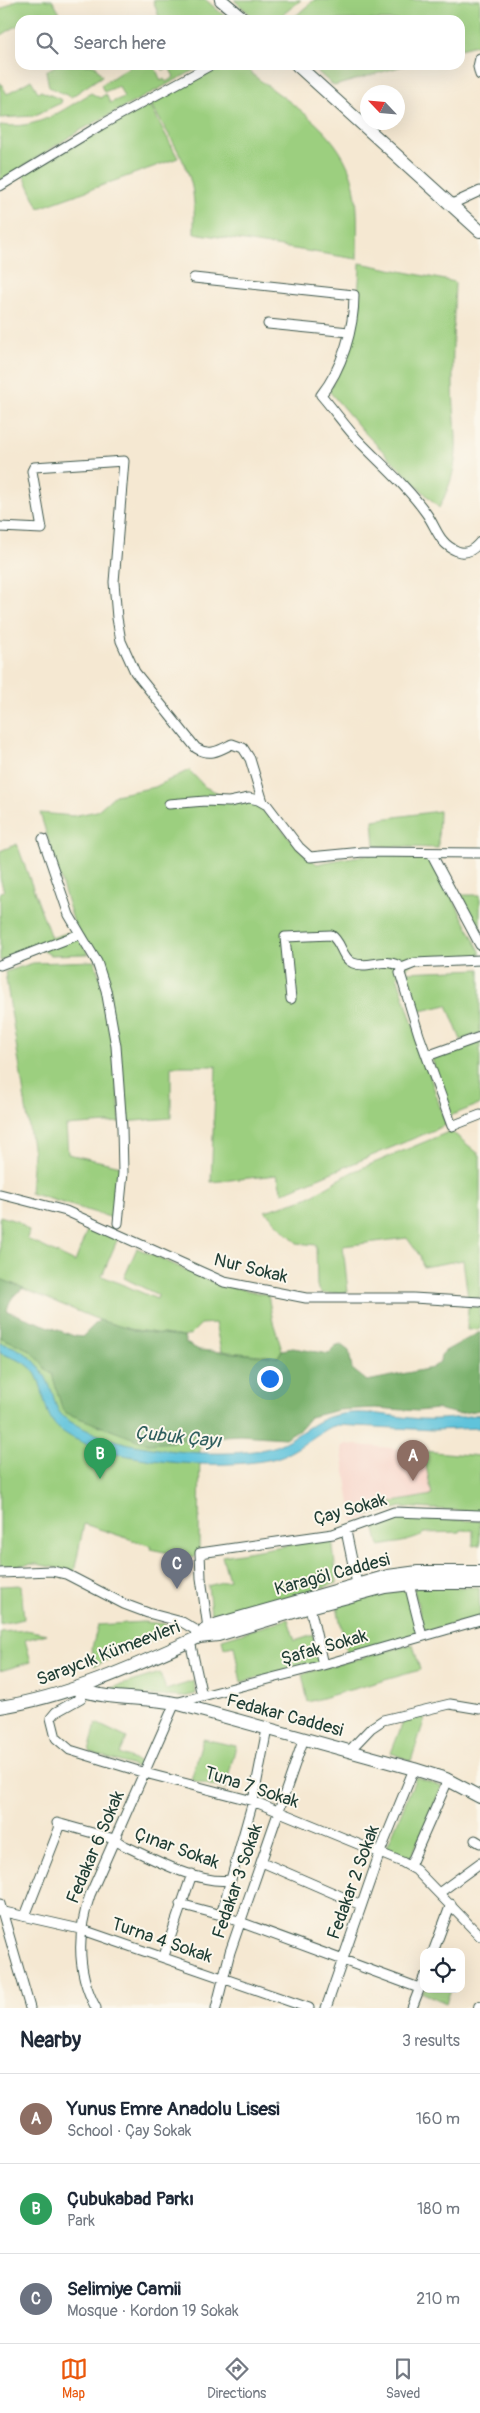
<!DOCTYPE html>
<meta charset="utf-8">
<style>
:root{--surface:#fff;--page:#f6f6f7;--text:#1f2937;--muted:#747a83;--line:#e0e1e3;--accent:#ea580c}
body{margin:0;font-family:Pangolin,sans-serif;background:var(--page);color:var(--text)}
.controls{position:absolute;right:15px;bottom:15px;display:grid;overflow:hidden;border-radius:10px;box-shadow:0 5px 20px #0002}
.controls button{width:45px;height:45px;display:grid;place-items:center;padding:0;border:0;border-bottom:1px solid var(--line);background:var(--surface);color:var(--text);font:25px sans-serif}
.compass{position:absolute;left:360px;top:85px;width:45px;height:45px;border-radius:50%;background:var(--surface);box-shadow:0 5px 20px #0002;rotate:296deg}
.you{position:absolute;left:269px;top:1378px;width:18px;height:18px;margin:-12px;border:4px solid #fff;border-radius:50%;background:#1a73e8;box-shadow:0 0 0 8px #1a73e833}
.badge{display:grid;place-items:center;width:32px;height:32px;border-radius:50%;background:var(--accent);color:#fff;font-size:16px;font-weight:700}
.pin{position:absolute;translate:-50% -41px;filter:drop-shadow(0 1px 2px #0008)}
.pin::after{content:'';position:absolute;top:26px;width:18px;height:15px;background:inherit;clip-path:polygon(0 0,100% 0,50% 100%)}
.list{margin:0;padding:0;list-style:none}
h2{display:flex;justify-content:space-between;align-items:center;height:65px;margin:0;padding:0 20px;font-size:21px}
h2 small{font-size:16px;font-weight:400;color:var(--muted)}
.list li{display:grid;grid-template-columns:32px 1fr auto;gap:15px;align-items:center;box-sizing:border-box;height:90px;padding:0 20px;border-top:1px solid var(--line)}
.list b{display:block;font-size:19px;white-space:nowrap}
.list p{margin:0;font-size:16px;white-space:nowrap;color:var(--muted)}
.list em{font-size:16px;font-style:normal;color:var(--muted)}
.icon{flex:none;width:28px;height:28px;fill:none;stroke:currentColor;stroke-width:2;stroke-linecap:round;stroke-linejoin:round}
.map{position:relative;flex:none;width:480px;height:2008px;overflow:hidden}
.search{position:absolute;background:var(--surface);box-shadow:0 5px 20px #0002;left:15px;right:15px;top:15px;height:55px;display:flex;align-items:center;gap:12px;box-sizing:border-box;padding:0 18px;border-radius:15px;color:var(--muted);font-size:19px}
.sheet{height:335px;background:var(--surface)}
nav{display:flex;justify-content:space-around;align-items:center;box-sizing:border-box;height:70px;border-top:1px solid var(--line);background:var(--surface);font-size:14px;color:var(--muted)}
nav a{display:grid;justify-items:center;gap:2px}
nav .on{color:var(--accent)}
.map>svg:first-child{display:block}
</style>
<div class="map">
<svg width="480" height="2008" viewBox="0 0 480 2008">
<rect width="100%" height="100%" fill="#fbf7ec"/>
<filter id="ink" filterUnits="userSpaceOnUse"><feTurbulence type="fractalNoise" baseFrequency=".02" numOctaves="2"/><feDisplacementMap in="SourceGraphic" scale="10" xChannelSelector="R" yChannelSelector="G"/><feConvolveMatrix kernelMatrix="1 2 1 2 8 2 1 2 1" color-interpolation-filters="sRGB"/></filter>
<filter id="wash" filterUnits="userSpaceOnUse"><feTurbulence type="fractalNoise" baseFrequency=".0096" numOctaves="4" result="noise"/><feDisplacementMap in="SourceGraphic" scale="20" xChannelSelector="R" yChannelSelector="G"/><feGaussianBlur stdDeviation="1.12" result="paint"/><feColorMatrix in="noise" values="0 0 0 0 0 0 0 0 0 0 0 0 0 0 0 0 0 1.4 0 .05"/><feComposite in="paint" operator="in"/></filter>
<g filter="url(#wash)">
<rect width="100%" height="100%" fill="#f5e8d2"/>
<!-- built -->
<path fill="#f7d1c6" d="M346,1444L480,1456L462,1510L402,1507L353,1522L341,1447Z"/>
<!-- green -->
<path fill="#9ccf7f" stroke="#5e865a" d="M17,0H52L64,20H46L41,11L26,20H20V24L0,36V10Z
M153,0H206L229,20H160Z
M234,0H301L276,20H256Z
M314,0H480V44L460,49V20H291Z
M57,65H95L102,76L71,97L49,87L46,71Z
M132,65H154L161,81L164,79L166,82L174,77L169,67L163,70L161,65H204L79,131L0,181V125C38,130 61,111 91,93L100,98L106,94L110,103L124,97L119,86L104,92L101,85Z
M225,65H246L253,75C294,106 343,133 354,186C359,210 357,235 357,259L194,233C194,220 195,206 193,193C189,162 166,132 151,104Z
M310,65H406L334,86Z
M31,80L38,92L41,91L62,100L61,103L33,116L0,118V82L7,94Z
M150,105L178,158L39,208L23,174Z
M360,263L455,282C454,316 452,351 453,385C454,437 465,458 439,508L363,431L329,391C349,353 359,307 360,263Z
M189,770L205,787L232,799L251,801L261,805L301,851L317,864C351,857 398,847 432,858L480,951V958L415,961L397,976L446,1125L282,1193L277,1175L211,1182L216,1066H171V1118L123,1122L104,972L74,923L40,813L73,816L97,811L115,795L155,787Z
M439,811L438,848L375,846L373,820Z
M17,844L51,938L73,931L89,954L50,955L41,949L0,961V892L4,891L0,878V851Z
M460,895H480V927H477Z
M94,961C113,1008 117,1072 120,1122L66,1126L68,1154L121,1166L116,1219L30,1193L33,1153L5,972L33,963Z
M480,969V1033L461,1040L447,1005L417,1012L403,972Z
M480,1041V1104L450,1116L432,1059Z
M451,1131L480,1155V1298H468L463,1260L423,1267L420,1256L407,1238L343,1246L348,1292L322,1294L317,1286L316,1245L297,1243L265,1211L307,1198L352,1172Z
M0,1216L19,1222L29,1231L27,1239L75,1262L89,1225L118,1238L102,1276L157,1299L158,1295L124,1278L137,1248L215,1283L268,1295L273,1322L282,1350L278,1357L221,1351L215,1323L201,1324L191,1334L184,1337L116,1327L0,1279Z
M480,1306V1329L467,1330L468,1307Z
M0,1335L200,1435L199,1550L194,1558L150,1549L151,1546L84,1524L74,1572L37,1564L0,1566Z
M423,1451L480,1456V1512L402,1507L367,1516L366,1507L432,1495Z
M394,1517L480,1521V1545L473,1546V1530H460L459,1532L424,1533C417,1541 390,1544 379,1546L374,1526Z
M332,1538L337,1583L222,1617L214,1618L211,1614L208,1586L229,1580L222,1556Z
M21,1585L24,1619L0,1624V1586Z
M413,1587H479L480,1617L425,1632Z
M407,1590L420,1634L347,1656L337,1606L388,1592Z
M288,1619L295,1641L313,1635L320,1663L241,1682L234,1646L224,1648L222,1639Z
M143,1622L166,1624L170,1633L94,1666L92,1648L98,1625Z
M26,1630L47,1634L25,1640L31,1662L0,1671V1632Z
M413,1644L420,1670L308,1702L302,1674Z
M160,1673L166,1690L194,1681L196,1694L183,1697L112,1694L111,1688Z
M427,1712L411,1761L391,1753L405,1717Z
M96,1723L127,1738L120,1754L141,1763L139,1768L89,1752Z
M203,1739L236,1746L225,1789L191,1780Z
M416,1777L442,1786L410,1860L386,1849Z
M424,1989H451L446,2003L421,1992Z"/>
<!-- forest -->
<path fill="#7db26e" stroke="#4e7851" d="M0,1279L24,1288C14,1294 9,1300 7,1311L74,1336L82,1337L99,1320L133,1330L184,1337L186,1343L199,1350L278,1357L282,1350L293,1348L329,1354L334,1347L341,1345L349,1351L352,1369L367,1381L432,1368L440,1362L441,1355L445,1351L480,1332V1410L458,1414L437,1409L418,1411L375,1408L338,1410L310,1417L301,1428L285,1438L240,1435L224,1436L204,1443L190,1438L174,1442L148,1444L66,1413L62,1408L52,1374C42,1369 40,1357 30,1351C22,1345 10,1342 0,1337Z"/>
<!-- water -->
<path fill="#5ec3db" stroke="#3e8088" d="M0,1343C28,1349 43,1366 52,1392C54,1398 56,1408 60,1413C67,1422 79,1426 89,1431C129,1451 234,1461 276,1446C297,1438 313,1420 336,1415C363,1409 393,1417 420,1419C440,1420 460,1418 480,1414V1428L433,1430L337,1425L328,1428C312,1437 294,1453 276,1458C226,1472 94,1463 56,1426C41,1410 46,1383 31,1368C23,1360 9,1357 0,1353Z"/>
</g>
<g filter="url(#ink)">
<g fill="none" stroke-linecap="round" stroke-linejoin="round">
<defs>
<path id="street" d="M480,58L478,67L480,75
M0,186L101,125L211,65
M452,204L480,191
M194,278L354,295C354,329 342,369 321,395C334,410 345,426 358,440C381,464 407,486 426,513C437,528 438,543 457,551C467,555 474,549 480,542
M268,324L349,332
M0,527L42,529L32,471L34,467L124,461L114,582L117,618L121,641L135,672L196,748C210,757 220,750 232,744L243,748L250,759L263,802
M169,804L205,801L229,802L249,798L258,800L267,805L299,847L310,857L363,852L480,853
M43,839L69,915L97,962L106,990L116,1046L122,1128L123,1173L118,1223
M431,853L480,945
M0,965L80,934
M402,968L400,973L419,1035L452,1126L480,1115
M402,968L415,963L480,960
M291,999L285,937L331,935C342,942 341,958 353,963C369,970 385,955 402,968
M427,1056L480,1037
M0,1194L66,1211L224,1282L306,1298H413L480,1302
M346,1531L357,1584
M0,1573L52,1571L66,1574L124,1604L148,1613L182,1622L194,1629L198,1638
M409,1584L422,1636
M310,1607L323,1665
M208,1628L201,1578L200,1553L333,1534L394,1512L480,1515
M190,1641L202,1696
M76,1688L81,1698L56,1712L51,1718L56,1738L70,1750L145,1773L253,1801L402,1862L416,1870L480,1936
M350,1750L371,1728L383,1720L450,1704L480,1709
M57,1823L114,1839L123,1845C150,1857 200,1885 229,1880
M475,1840L480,1843
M262,1862L361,1905
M410,1866L448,1780
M439,1893L480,1863
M0,1904L30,2008
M180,1904L221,1915L419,1988
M0,1911L80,1929L309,2008
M221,1915L253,1801L267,1729
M25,1916L61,1824
M433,1952L451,1904
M164,1956L192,1874
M96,2008C76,1971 77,1933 90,1895L175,1703L323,1665L480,1620
M216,2008L230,1952L304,1738
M326,2008L380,1852L414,1769
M412,2008L424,1977"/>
<path id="secondary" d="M221,0L245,20
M297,65L480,231
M199,1637L205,1630L218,1624L388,1576L418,1572H480
M76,1688C107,1701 142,1696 175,1703L414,1769L446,1779L480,1797
M0,1707C67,1697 137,1665 199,1637L218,1635L310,1607L385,1587L419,1583H480
M480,2008V2007"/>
</defs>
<!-- street casing -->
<use href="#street" stroke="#3f574c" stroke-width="11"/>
<!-- secondary casing -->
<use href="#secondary" stroke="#3f574c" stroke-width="14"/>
<!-- street -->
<use href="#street" stroke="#fff" stroke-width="9"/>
<!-- secondary -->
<use href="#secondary" stroke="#fff" stroke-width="12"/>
</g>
</g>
<g text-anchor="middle" stroke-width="4" stroke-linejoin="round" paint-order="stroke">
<!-- street labels -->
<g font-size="18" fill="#1f3d34" stroke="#fbf7ec">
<text transform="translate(251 1268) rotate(14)" y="6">Nur Sokak</text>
<text transform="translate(350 1509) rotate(-16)" y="6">Çay Sokak</text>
<text transform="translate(332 1574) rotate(-15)" y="6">Karagöl Caddesi</text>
<text transform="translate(324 1647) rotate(-16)" y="6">Şafak Sokak</text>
<text transform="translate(108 1653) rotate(-21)" y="6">Saraycık Kümeevleri</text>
<text transform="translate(285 1715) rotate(15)" y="6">Fedakar Caddesi</text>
<text transform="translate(252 1787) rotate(18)" y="6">Tuna 7 Sokak</text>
<text transform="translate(95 1847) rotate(-67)" y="6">Fedakar 6 Sokak</text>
<text transform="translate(177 1848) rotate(20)" y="6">Çınar Sokak</text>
<text transform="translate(237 1881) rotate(-71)" y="6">Fedakar 3 Sokak</text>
<text transform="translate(353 1882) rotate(-70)" y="6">Fedakar 2 Sokak</text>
<text transform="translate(162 1940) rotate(19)" y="6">Turna 4 Sokak</text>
</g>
<!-- water labels -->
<g font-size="19" font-style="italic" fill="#2f5e5e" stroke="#fbf7ec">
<text transform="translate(178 1436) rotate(6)" y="7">Çubuk Çayı</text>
</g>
</g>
</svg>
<div class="controls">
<button><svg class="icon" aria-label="locate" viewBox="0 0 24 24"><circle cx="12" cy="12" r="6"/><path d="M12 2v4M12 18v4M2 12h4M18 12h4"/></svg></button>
</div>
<svg class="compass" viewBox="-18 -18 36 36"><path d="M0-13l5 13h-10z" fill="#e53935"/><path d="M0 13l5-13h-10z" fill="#747a83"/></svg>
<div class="you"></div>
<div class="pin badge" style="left:413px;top:1481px;background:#8d6e63">A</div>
<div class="pin badge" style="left:100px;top:1479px;background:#2e9e5b">B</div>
<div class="pin badge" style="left:177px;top:1589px;background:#6b7280">C</div>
<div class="search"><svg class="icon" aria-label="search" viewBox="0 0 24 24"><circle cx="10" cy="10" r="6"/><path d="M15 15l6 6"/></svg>Search here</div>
</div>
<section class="sheet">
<h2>Nearby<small>3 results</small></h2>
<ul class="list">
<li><span class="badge" style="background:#8d6e63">A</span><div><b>Yunus Emre Anadolu Lisesi</b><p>School · Çay Sokak</p></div><em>160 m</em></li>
<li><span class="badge" style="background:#2e9e5b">B</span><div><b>Çubukabad Parkı</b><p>Park</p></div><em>180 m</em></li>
<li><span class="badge" style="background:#6b7280">C</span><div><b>Selimiye Camii</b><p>Mosque · Kordon 19 Sokak</p></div><em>210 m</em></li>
</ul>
</section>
<nav>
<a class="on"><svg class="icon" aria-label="map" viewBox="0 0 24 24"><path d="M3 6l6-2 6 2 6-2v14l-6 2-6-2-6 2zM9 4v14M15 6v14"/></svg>Map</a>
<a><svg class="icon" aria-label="directions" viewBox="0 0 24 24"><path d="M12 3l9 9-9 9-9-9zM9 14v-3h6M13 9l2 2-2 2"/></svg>Directions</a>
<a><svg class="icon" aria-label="saved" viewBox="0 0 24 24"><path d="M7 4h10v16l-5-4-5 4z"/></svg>Saved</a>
</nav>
